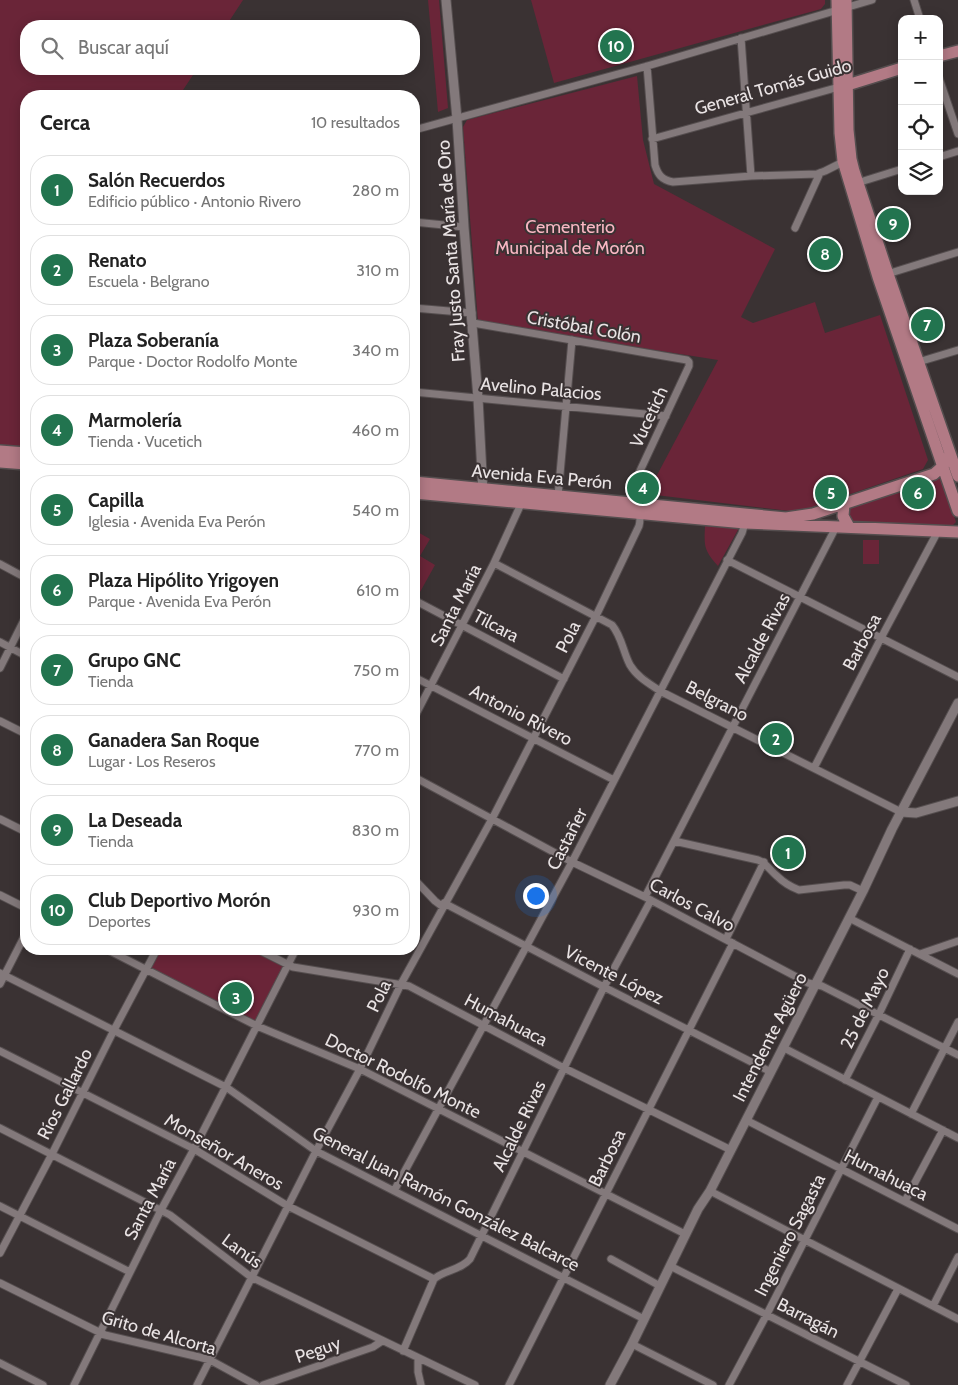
<!DOCTYPE html>
<html lang="es">
<meta charset="utf-8">
<style>
:root{--surface:#fff;--page:#f6f6f6;--text:#222;--muted:#767676;--line:#e0e0e0;--accent:#22744f}
body{margin:0;font-family:Cabin,sans-serif;background:var(--page);color:var(--text)}
.controls{position:absolute;right:15px;top:15px;display:grid;overflow:hidden;border-radius:10px;box-shadow:0 2px 12px #0003}
.controls button{width:45px;height:45px;display:grid;place-items:center;padding:0;border:0;border-bottom:1px solid var(--line);background:var(--surface);color:var(--text);font:25px sans-serif}
.you{position:absolute;left:535px;top:895px;width:18px;height:18px;margin:-12px;border:4px solid #fff;border-radius:50%;background:#1a73e8;box-shadow:0 0 0 8px #1a73e833}
.badge{display:grid;place-items:center;width:32px;height:32px;border-radius:50%;background:var(--accent);color:#fff;font-size:16px;font-weight:700}
.pin{position:absolute;translate:-50% -50%;border:2px solid #fff;box-shadow:0 1px 5px #0006}
.list{margin:0;padding:0;list-style:none}
h2{display:flex;justify-content:space-between;align-items:center;height:65px;margin:0;padding:0 20px;font-size:21px}
h2 small{font-size:16px;font-weight:400;color:var(--muted)}
.list li{display:grid;grid-template-columns:32px 1fr auto;gap:15px;align-items:center;box-sizing:border-box;height:70px;margin:0 10px 10px;padding:0 10px;border:1px solid var(--line);border-radius:20px}
.list b{display:block;font-size:19px;white-space:nowrap}
.list p{margin:0;font-size:16px;white-space:nowrap;color:var(--muted)}
.list em{font-size:16px;font-style:normal;color:var(--muted)}
.icon{flex:none;width:28px;height:28px;fill:none;stroke:currentColor;stroke-width:2;stroke-linecap:round;stroke-linejoin:round}
.map{position:relative;flex:none;width:958px;height:1385px;overflow:hidden}
.search{position:absolute;background:var(--surface);box-shadow:0 2px 12px #0003;left:20px;top:20px;width:400px;height:55px;display:flex;align-items:center;gap:12px;box-sizing:border-box;padding:0 18px;border-radius:20px;color:var(--muted);font-size:19px}
.panel{position:absolute;background:var(--surface);box-shadow:0 2px 12px #0003;left:20px;top:90px;width:400px;height:865px;border-radius:20px}
.map>svg:first-child{display:block}
</style>
<div class="map">
<svg width="958" height="1385" viewBox="0 0 958 1385">
<rect width="100%" height="100%" fill="#3a3233"/>
<!-- green -->
<path fill="#6a2538" d="M0,0H243L226,26H26V69H197L179,96H26V450L0,451Z
M428,0H439L448,108L438,112Z
M531,0H825V4L821,9L554,83Z
M637,76L643,140L654,184L775,249L741,317L753,323L815,302L825,333L880,315L928,460L923,469L798,512L647,494L718,360L478,322L463,127L467,120Z
M937,478L942,480L956,522L952,526L851,522L847,517L848,506Z
M705,526L739,528L718,566C704,550 704,547 705,526Z
M414,530L430,539L420,556L435,565L420,592L414,588Z
M863,540H879V564H863Z
M157,949H257L288,965L257,1026L146,970Z"/>
<g fill="none" stroke-linecap="round" stroke-linejoin="round">
<defs>
<path id="minor" d="M914,0L920,19
M741,38L751,176
M647,66L655,165C658,175 662,180 673,182L751,176L817,174L825,171L845,161
M939,78L958,134
M414,130L647,66L872,0
M652,139L839,87
M939,157L958,151
M857,183L902,169
M414,222L464,227
M795,228L820,173
M884,275L958,252
M414,308L472,313
M915,363L958,350
M414,392L666,416
M558,496L572,340
M727,560L958,677
M494,563L612,625C622,637 623,652 630,665C637,677 650,684 660,691L901,812
M0,564L26,578
M414,600L564,679
M0,642L26,656
M0,668L26,616
M414,677L614,780
M414,718L494,563L521,504
M0,721L26,734
M814,768L881,638L938,531
M414,777L572,862L645,897L808,983L822,986L958,1055
M0,819L26,832
M674,841L758,860C766,863 770,870 777,876C783,882 791,887 799,890L844,885H850L863,891
M414,879L435,901L443,907
M0,895L26,908
M645,897L836,527
M444,903L604,987L771,1072
M849,918L958,974
M726,939L764,862
M106,949L257,1026L360,1069L685,1234
M257,949L293,967L409,986L564,1068L731,1150
M920,954L958,941
M0,973L226,1087L316,1151L644,1319
M0,984L26,933
M784,1048L958,1138
M0,1051L194,1149L288,1206L434,1279
M845,1080L879,1014L910,949
M911,1114L958,1022
M746,1120L958,1229
M0,1128L170,1215L251,1277L475,1385
M394,1191L572,862L742,533L745,523
M710,1191L958,1319
M905,1201L943,1130
M0,1206L130,1272
M0,1253L52,1154L114,1030L157,949
M611,1259L660,1286
M670,1266L906,1385
M0,1283L105,1335L199,1357L210,1360L256,1385
M933,1306L958,1257
M632,1344L713,1385
M403,1351L434,1279C444,1270 461,1270 470,1259L604,987L651,900
M418,1359V1372L421,1385
M0,1363L43,1385
M74,1385L161,1210L194,1149L296,949
M197,1385L316,1151L360,1069L401,984L492,819L596,616L639,526C643,511 633,503 632,488L689,366V362L687,360L473,323
M263,1385L373,1347L382,1341
M509,1385L733,943
M729,1385L767,1314L878,1097
M847,1385L898,1289"/>
<path id="tertiary" d="M446,0L457,119L464,227L478,398L483,493
M901,812L916,813L958,801
M610,1385L632,1344L698,1209L710,1191L863,891L892,829L958,703"/>
<path id="primary" d="M837,0L840,133L843,161L878,277L958,511
M846,0L848,130L851,159L854,171L888,274L958,476
M939,56L958,51
M841,87L902,68
M0,451L26,453
M0,462L26,464
M414,482L786,518L813,514L934,474L943,466L950,454
M414,493L745,523L958,532
M844,504L843,516L849,527"/>
</defs>
<!-- minor casing -->
<use href="#minor" stroke="#554e4f" stroke-width="9"/>
<!-- tertiary casing -->
<use href="#tertiary" stroke="#554e4f" stroke-width="11"/>
<!-- primary casing -->
<use href="#primary" stroke="#554e4f" stroke-width="14"/>
<!-- minor -->
<use href="#minor" stroke="#83797b" stroke-width="7"/>
<!-- tertiary -->
<use href="#tertiary" stroke="#83797b" stroke-width="9"/>
<!-- primary -->
<use href="#primary" stroke="#b27a85" stroke-width="11"/>
</g>
<g text-anchor="middle" stroke-width="4" stroke-linejoin="round" paint-order="stroke">
<!-- street labels -->
<g font-size="18" fill="#e9e3e4" stroke="#3a3233">
<text transform="translate(773 87) rotate(-16)" y="6">General Tomás Guido</text>
<text transform="translate(451 251) rotate(-94)" y="6">Fray Justo Santa María de Oro</text>
<text transform="translate(584 327) rotate(10)" y="6">Cristóbal Colón</text>
<text transform="translate(541 389) rotate(5)" y="6">Avelino Palacios</text>
<text transform="translate(649 417) rotate(-65)" y="6">Vucetich</text>
<text transform="translate(542 477) rotate(5)" y="6">Avenida Eva Perón</text>
<text transform="translate(456 605) rotate(-63)" y="6">Santa María</text>
<text transform="translate(496 626) rotate(28)" y="6">Tilcara</text>
<text transform="translate(568 637) rotate(-63)" y="6">Pola</text>
<text transform="translate(762 638) rotate(-62)" y="6">Alcalde Rivas</text>
<text transform="translate(862 642) rotate(-62)" y="6">Barbosa</text>
<text transform="translate(717 701) rotate(27)" y="6">Belgrano</text>
<text transform="translate(521 715) rotate(27)" y="6">Antonio Rivero</text>
<text transform="translate(567 839) rotate(-63)" y="6">Castañer</text>
<text transform="translate(692 905) rotate(28)" y="6">Carlos Calvo</text>
<text transform="translate(614 975) rotate(27)" y="6">Vicente López</text>
<text transform="translate(379 996) rotate(-64)" y="6">Pola</text>
<text transform="translate(865 1008) rotate(-64)" y="6">25 de Mayo</text>
<text transform="translate(506 1020) rotate(28)" y="6">Humahuaca</text>
<text transform="translate(770 1037) rotate(-63)" y="6">Intendente Agüero</text>
<text transform="translate(403 1076) rotate(26)" y="6">Doctor Rodolfo Monte</text>
<text transform="translate(65 1094) rotate(-63)" y="6">Ríos Gallardo</text>
<text transform="translate(519 1126) rotate(-64)" y="6">Alcalde Rivas</text>
<text transform="translate(224 1152) rotate(30)" y="6">Monseñor Aneros</text>
<text transform="translate(607 1158) rotate(-64)" y="6">Barbosa</text>
<text transform="translate(886 1175) rotate(27)" y="6">Humahuaca</text>
<text transform="translate(150 1199) rotate(-62)" y="6">Santa María</text>
<text transform="translate(446 1199) rotate(27)" y="6">General Juan Ramón González Balcarce</text>
<text transform="translate(790 1235) rotate(-63)" y="6">Ingeniero Sagasta</text>
<text transform="translate(242 1251) rotate(36)" y="6">Lanús</text>
<text transform="translate(808 1318) rotate(27)" y="6">Barragán</text>
<text transform="translate(159 1333) rotate(16)" y="6">Grito de Alcorta</text>
<text transform="translate(318 1350) rotate(-19)" y="6">Peguy</text>
</g>
<!-- park labels -->
<g font-size="18" fill="#f9b7c3" stroke="#3a3233">
<text x="570" y="233">Cementerio<tspan x="570" dy="21">Municipal de Morón</tspan></text>
</g>
</g>
</svg>
<div class="controls">
<button>+</button>
<button>−</button>
<button><svg class="icon" aria-label="locate" viewBox="0 0 24 24"><circle cx="12" cy="12" r="6"/><path d="M12 2v4M12 18v4M2 12h4M18 12h4"/></svg></button>
<button><svg class="icon" aria-label="layers" viewBox="0 0 24 24"><path d="M12 4l9 5-9 5-9-5zM3 14l9 5 9-5"/></svg></button>
</div>
<div class="you"></div>
<div class="pin badge" style="left:788px;top:853px">1</div>
<div class="pin badge" style="left:776px;top:739px">2</div>
<div class="pin badge" style="left:236px;top:998px">3</div>
<div class="pin badge" style="left:643px;top:488px">4</div>
<div class="pin badge" style="left:831px;top:493px">5</div>
<div class="pin badge" style="left:918px;top:493px">6</div>
<div class="pin badge" style="left:927px;top:325px">7</div>
<div class="pin badge" style="left:825px;top:254px">8</div>
<div class="pin badge" style="left:893px;top:224px">9</div>
<div class="pin badge" style="left:616px;top:46px">10</div>
<div class="search"><svg class="icon" aria-label="search" viewBox="0 0 24 24"><circle cx="10" cy="10" r="6"/><path d="M15 15l6 6"/></svg>Buscar aquí</div>
<section class="panel">
<h2>Cerca<small>10 resultados</small></h2>
<ul class="list">
<li><span class="badge">1</span><div><b>Salón Recuerdos</b><p>Edificio público · Antonio Rivero</p></div><em>280 m</em></li>
<li><span class="badge">2</span><div><b>Renato</b><p>Escuela · Belgrano</p></div><em>310 m</em></li>
<li><span class="badge">3</span><div><b>Plaza Soberanía</b><p>Parque · Doctor Rodolfo Monte</p></div><em>340 m</em></li>
<li><span class="badge">4</span><div><b>Marmolería</b><p>Tienda · Vucetich</p></div><em>460 m</em></li>
<li><span class="badge">5</span><div><b>Capilla</b><p>Iglesia · Avenida Eva Perón</p></div><em>540 m</em></li>
<li><span class="badge">6</span><div><b>Plaza Hipólito Yrigoyen</b><p>Parque · Avenida Eva Perón</p></div><em>610 m</em></li>
<li><span class="badge">7</span><div><b>Grupo GNC</b><p>Tienda</p></div><em>750 m</em></li>
<li><span class="badge">8</span><div><b>Ganadera San Roque</b><p>Lugar · Los Reseros</p></div><em>770 m</em></li>
<li><span class="badge">9</span><div><b>La Deseada</b><p>Tienda</p></div><em>830 m</em></li>
<li><span class="badge">10</span><div><b>Club Deportivo Morón</b><p>Deportes</p></div><em>930 m</em></li>
</ul>
</section>
</div>
